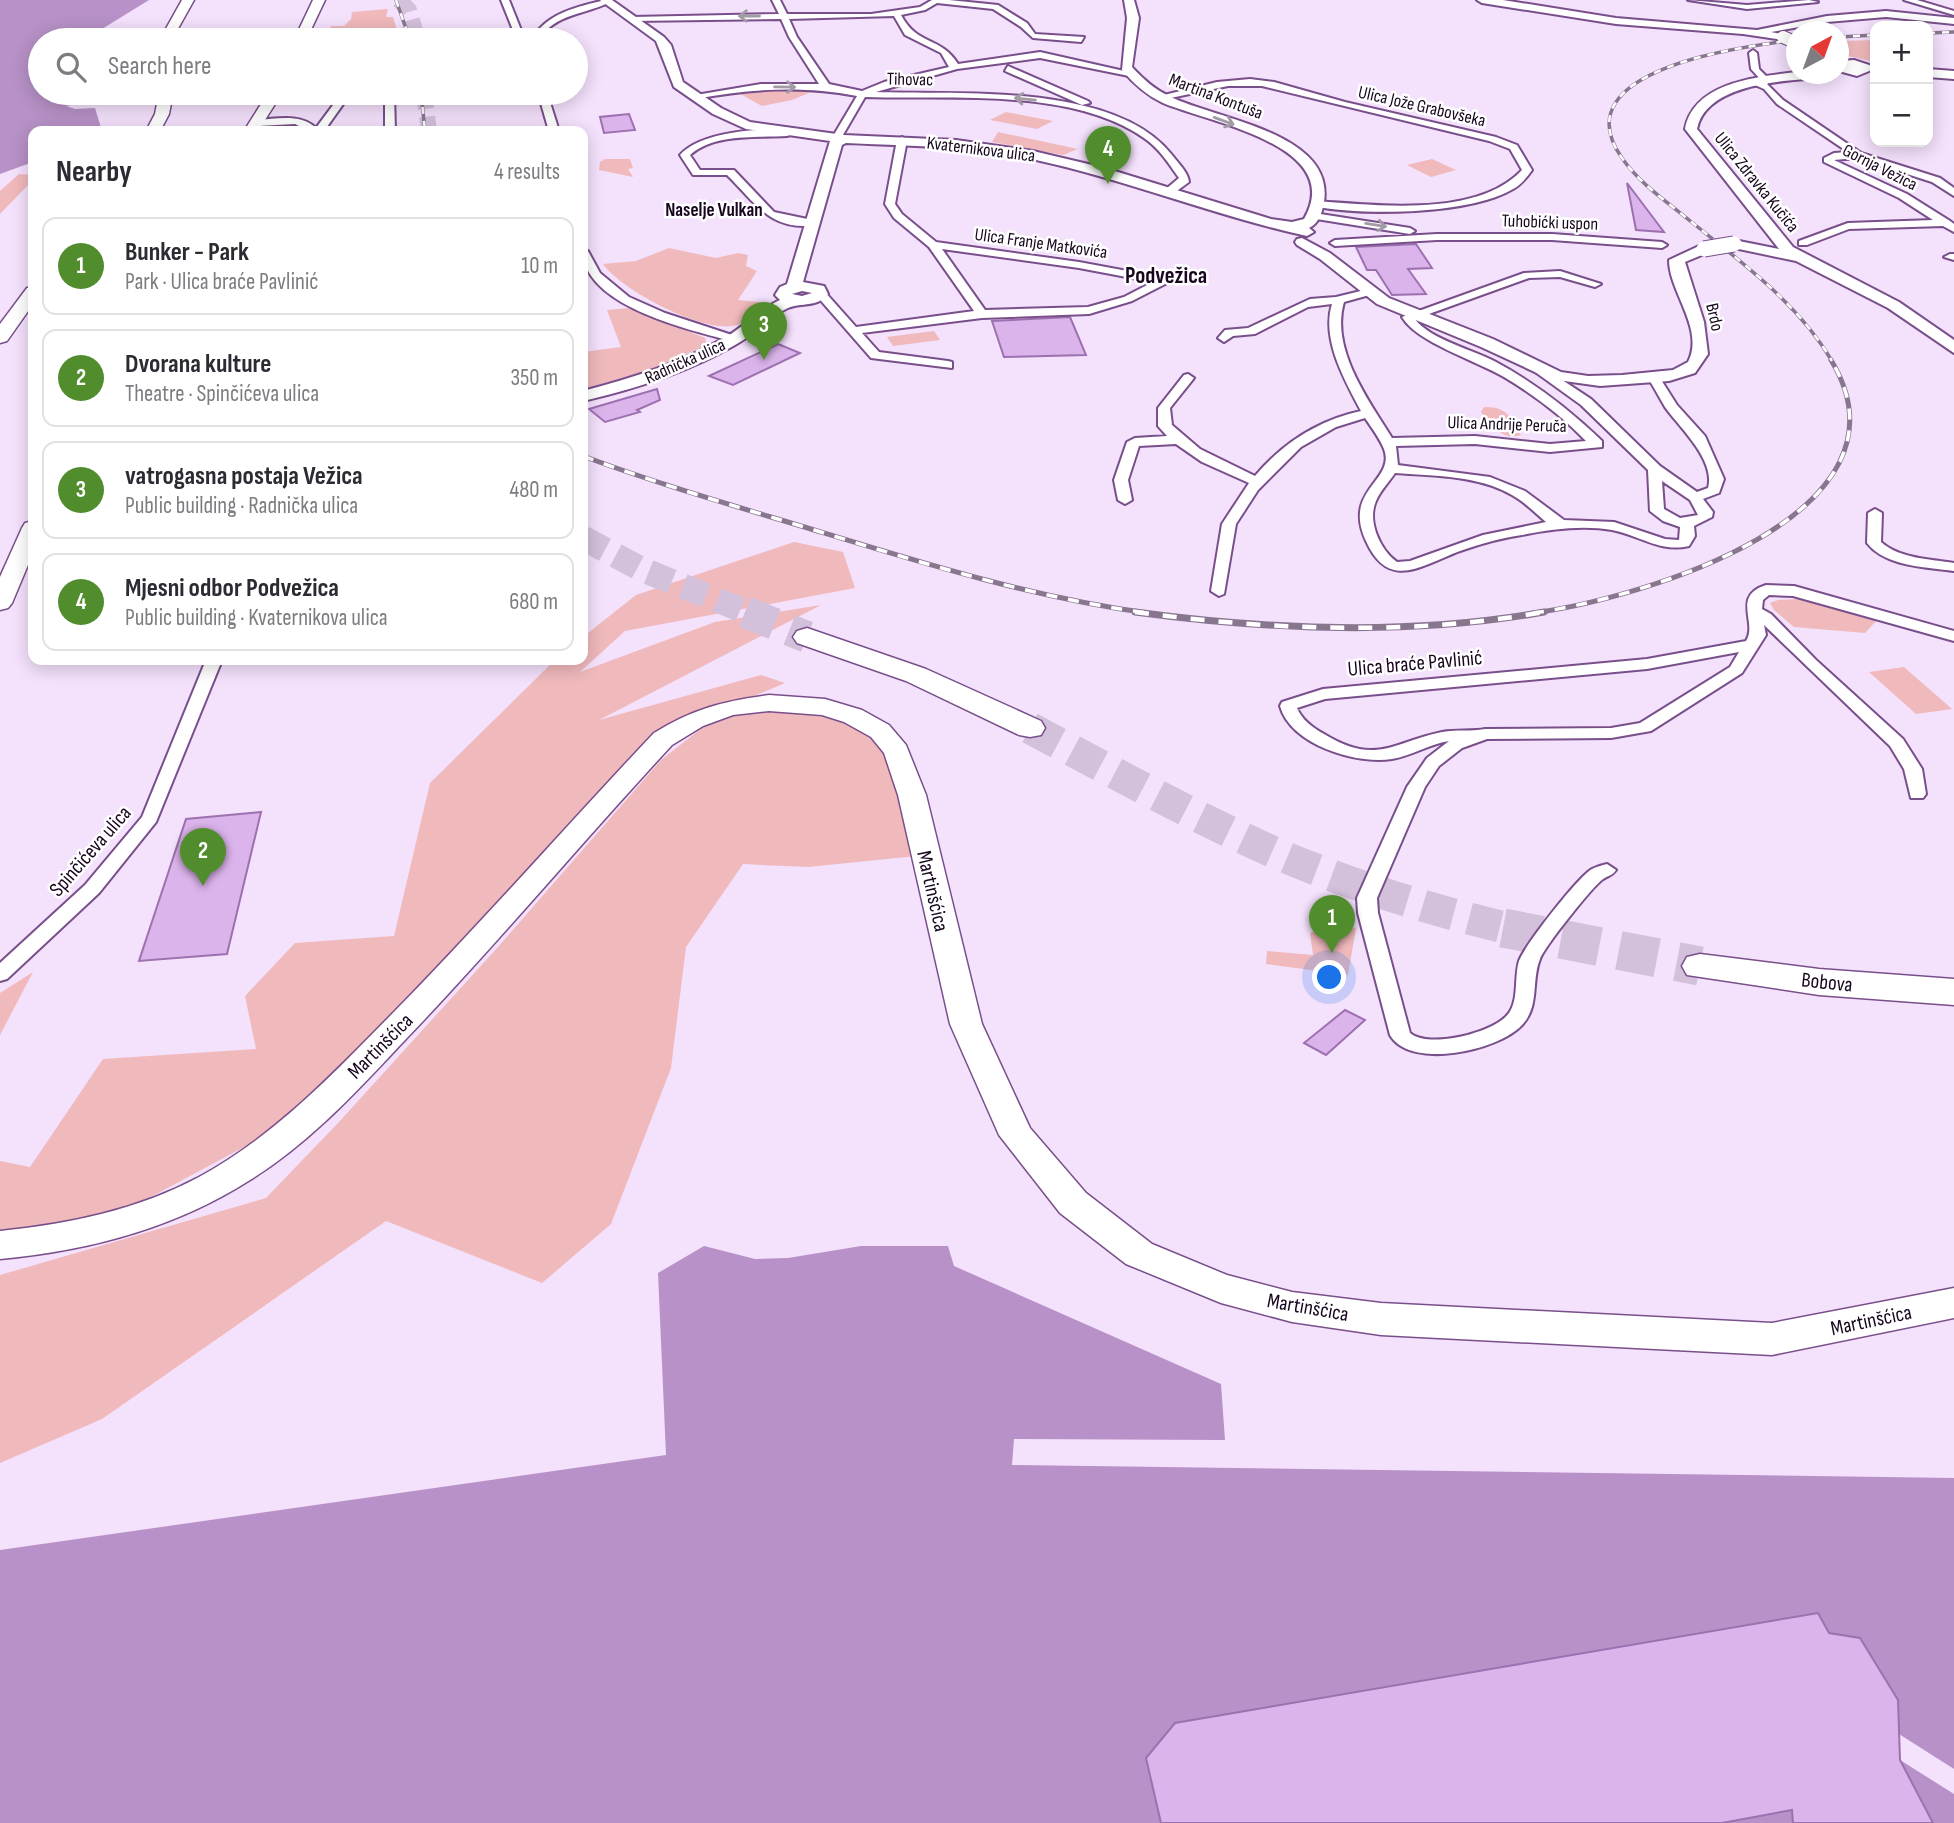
<!DOCTYPE html>
<meta charset="utf-8">
<style>
:root{--surface:#fff;--page:#f7f7f7;--text:#2b2b33;--muted:#7c7c81;--line:#e1e1e2;--accent:#518d2c}
body{margin:0;font-family:"Sofia Sans Condensed",sans-serif;background:var(--page);color:var(--text)}
.controls{position:absolute;right:21px;top:21px;display:grid;overflow:hidden;border-radius:14px;box-shadow:0 4px 18px #0003}
.controls button{width:63px;height:63px;display:grid;place-items:center;padding:0;border:0;border-bottom:2px solid var(--line);background:var(--surface);color:var(--text);font:35px sans-serif}
.compass{position:absolute;left:1786px;top:21px;width:63px;height:63px;border-radius:50%;background:var(--surface);box-shadow:0 4px 18px #0003;rotate:41deg}
.you{position:absolute;left:1330px;top:978px;width:24px;height:24px;margin:-18px;border:5px solid #fff;border-radius:50%;background:#1a73e8;box-shadow:0 0 0 10px #1a73e833}
.badge{display:grid;place-items:center;width:46px;height:46px;border-radius:50%;background:var(--accent);color:#fff;font-size:23px;font-weight:700}
.pin{position:absolute;translate:-50% -58px;filter:drop-shadow(0 2px 4px #0008)}
.pin::after{content:'';position:absolute;top:37px;width:24px;height:21px;background:inherit;clip-path:polygon(0 0,100% 0,50% 100%)}
.list{margin:0;padding:0;list-style:none}
h2{display:flex;justify-content:space-between;align-items:center;height:91px;margin:0;padding:0 28px;font-size:30px}
h2 small{font-size:23px;font-weight:400;color:var(--muted)}
.list li{display:grid;grid-template-columns:46px 1fr auto;gap:21px;align-items:center;box-sizing:border-box;height:98px;margin:0 14px 14px;padding:0 14px;border:2px solid var(--line);border-radius:14px}
.list b{display:block;font-size:26px;white-space:nowrap}
.list p{margin:0;font-size:23px;white-space:nowrap;color:var(--muted)}
.list em{font-size:23px;font-style:normal;color:var(--muted)}
.icon{flex:none;width:38px;height:38px;fill:none;stroke:currentColor;stroke-width:2;stroke-linecap:round;stroke-linejoin:round}
.map{position:relative;flex:none;width:1954px;height:1823px;overflow:hidden}
.search{position:absolute;background:var(--surface);box-shadow:0 4px 18px #0003;left:28px;top:28px;width:560px;height:77px;display:flex;align-items:center;gap:18px;box-sizing:border-box;padding:0 24px;border-radius:38px;color:var(--muted);font-size:26px}
.panel{position:absolute;background:var(--surface);box-shadow:0 4px 18px #0003;left:28px;top:126px;width:560px;height:539px;border-radius:14px}
.map>svg:first-child{display:block}
</style>
<div class="map">
<svg width="1954" height="1823" viewBox="0 0 1954 1823">
<rect width="100%" height="100%" fill="#f4e1fc"/>
<!-- green -->
<path fill="#f0b9bc" d="M388,9L386,17H393L400,40H330L331,35H328L331,26H344L351,19L352,12Z
M1875,40V62L1839,54V41Z
M757,89H818L792,100L762,106L735,91Z
M1006,112L1053,121L1037,129L990,120Z
M998,132L1078,149L1063,155L992,142Z
M605,159H630L633,168L628,169L633,177L599,170L600,162Z
M1432,159L1456,170L1431,177L1407,165Z
M19,174L33,175V180L0,214V191Z
M669,248L716,258L738,253L748,255L746,266L757,271L738,300L768,303C757,314 748,324 732,326C700,331 621,290 603,264L636,261Z
M629,308L705,338L707,345L636,375L583,389V352L621,347L607,310Z
M934,331L940,340L893,346L887,337Z
M1484,407C1505,406 1512,417 1521,435C1502,441 1492,426 1481,412Z
M794,542L843,552L855,588L625,631L580,672L715,622L821,605L599,720L761,675L785,683L645,742L519,885L281,1127L123,1212L0,1232V1161L30,1167L103,1059L256,1049L245,996L295,943L394,936L430,783L555,660H583V637L636,595Z
M1798,599L1876,621L1865,633L1794,627L1774,610L1770,603L1778,600Z
M1904,667L1952,709L1916,714L1869,672Z
M789,710L828,715L881,739L917,856L808,867L743,864L686,947L671,1068L611,1224L542,1283L386,1221L102,1419L0,1463V1275L266,1198L339,1122L498,947L661,760L703,727L722,717Z
M1326,927L1356,928L1348,975L1266,964L1267,951L1313,955L1310,933Z
M33,972L0,1035V993Z"/>
<!-- water -->
<path fill="#b791c7" d="M0,0H149L102,29V40H40V93H92L88,101L66,106L75,109L95,108L102,131H33V162L0,174Z
M704,1246L755,1259L788,1258L861,1246H948L954,1266L1221,1384L1225,1440L1014,1439L1012,1465L1954,1478V1823H0V1550L666,1455L658,1273Z"/>
<!-- pier -->
<path fill="#f4e1fc" d="M1899,1734L1954,1769V1794L1900,1760Z"/>
<!-- building -->
<path fill="#dcb4ec" stroke="#9d71b0" stroke-width="2" d="M629,114L635,130L604,133L600,117Z
M1627,183L1664,232L1636,230Z
M1416,244L1432,268L1408,269L1426,294L1392,295L1376,270H1367L1356,247Z
M1070,317L1086,355L1004,357L992,321Z
M778,344L800,353L733,385L709,376Z
M657,389L660,400L637,410L640,412L605,422L589,409Z
M261,812L227,954L139,961L186,819Z
M1345,1010L1365,1020L1326,1055L1304,1043Z
M1818,1613L1829,1633L1860,1638L1898,1700L1900,1760L1933,1823H1793L1792,1810L1722,1823H1161L1146,1758L1175,1723Z"/>
<g fill="none" stroke-linecap="round" stroke-linejoin="round">
<!-- highway-tunnel-far3 -->
<path stroke="#d3c0db" stroke-width="16" stroke-dasharray="16 8" stroke-linecap="butt" d="M399,0L409,10L418,40
M424,93L429,131"/>
<!-- highway-tunnel-far2 -->
<path stroke="#d3c0db" stroke-width="25" stroke-dasharray="25 12" stroke-linecap="butt" d="M583,538L641,569L749,613"/>
<!-- highway-tunnel-far1 -->
<path stroke="#d3c0db" stroke-width="32" stroke-dasharray="32 16" stroke-linecap="butt" d="M745,612L807,637
M1030,728C1115,773 1199,820 1287,858C1360,888 1434,911 1511,929"/>
<!-- highway-tunnel -->
<path stroke="#d3c0db" stroke-width="39" stroke-dasharray="39 20" stroke-linecap="butt" d="M1503,928L1700,966"/>
<defs>
<path id="street" d="M501,0H509L525,40H517Z
M605,0L610,2C588,14 552,14 540,40H532C544,14 579,6 605,0Z
M772,0H780L787,14H871L920,7L932,0H949L998,5L1027,23L1035,34L1084,37L1081,42L1033,38L1021,27L993,9L937,3L925,10L901,15C917,46 941,36 958,64L1040,52L1133,73L1129,76L1040,58L957,69L876,92C959,95 1115,82 1172,155C1178,163 1188,172 1189,182L1174,193H1166V189L1179,178C1169,164 1159,148 1144,138C1070,87 950,100 865,97L840,140H834L832,138L857,96C801,85 750,89 695,99L690,96L761,84H819L789,37L781,19L632,21L628,19L632,17L779,14ZM894,16L905,35L941,53L949,67L884,82L862,91L829,84L797,37L789,19Z
M1688,0L1747,5L1809,0L1818,2L1747,9Z
M1904,0H1917L1954,11V15Z
M1753,50L1757,53L1759,69L1771,81L1767,84L1783,100L1861,153L1940,178L1954,188V196L1932,182L1857,158L1834,160L1907,194L1950,221L1954,224V232L1943,226L1849,229L1807,245H1799V241L1848,223L1933,220L1899,198L1824,162V158L1834,153L1848,152L1777,104L1764,89L1755,85V81H1762L1751,69L1749,53Z
M1008,66L1088,101L1090,103L1082,105L1005,71Z
M1250,79L1274,82L1345,102L1496,137L1517,145L1532,170C1527,177 1521,185 1513,189C1469,215 1363,216 1312,206L1311,204L1316,201C1377,205 1477,218 1522,170L1510,149L1489,141L1262,86H1228L1161,100L1156,97L1217,82Z
M342,93H351L324,131H309L295,124L257,126L252,123L257,120C277,119 300,113 316,128Z
M385,93H394L395,131H385Z
M538,93H547L559,131H549Z
M790,131V135L787,136C757,138 714,133 690,155L700,170H734L774,212L817,221V225C770,232 756,203 727,175H693L680,155C700,132 761,127 790,131Z
M902,137L907,140L895,204L902,214L936,242L1079,262L1165,278L1171,281L1132,301L1089,314L982,318L862,333L879,352L948,361L952,362V368L871,358L816,295V291H824L856,327L974,311L929,247L894,218L885,204L897,140ZM942,249L1079,268L1153,282L1124,297L1088,307L985,310Z
M1314,213L1410,228L1415,231L1410,234L1310,218V214Z
M1437,234H1552L1662,242L1667,245L1662,248L1552,240H1437L1335,246L1330,243L1335,240Z
M583,248L588,251L600,273L629,297L665,313L741,338L735,342C691,330 580,306 583,248Z
M1950,254H1954V260L1944,257Z
M1560,271L1601,284L1595,287L1560,277L1529,278L1415,319C1429,339 1474,350 1496,362C1535,383 1570,410 1602,441V447L1550,452L1475,444L1396,446L1398,465L1490,477L1525,491L1564,520L1614,522L1665,539L1679,540L1680,527L1663,521L1650,511L1648,470L1581,405L1531,369L1537,365L1541,366L1591,399L1660,466L1697,492L1708,488C1716,460 1679,427 1665,407C1659,397 1654,387 1648,378L1654,374L1658,375L1677,405L1705,436L1724,479L1719,493L1703,499L1713,512L1712,517L1694,526L1695,536L1689,546C1660,553 1639,535 1612,530C1583,525 1551,529 1522,535C1501,538 1480,544 1460,551C1422,565 1389,592 1366,541C1342,489 1396,481 1384,449C1380,439 1372,428 1365,418L1336,427L1301,447L1258,490L1236,524L1224,594L1219,596L1211,591L1222,524L1249,483L1202,462L1176,444L1139,446L1128,480L1132,500L1125,504L1118,500L1114,480L1127,442L1135,438L1167,436L1158,426V408L1184,375L1188,374L1194,378L1170,408L1172,425L1200,449L1255,476C1283,443 1319,420 1361,411C1345,381 1321,339 1332,304L1308,307L1255,334L1233,336L1224,342L1218,338L1225,330L1248,328L1310,299L1336,297L1369,289L1373,290V294L1344,302C1330,349 1369,401 1392,438L1475,436L1550,444L1586,441C1562,416 1534,395 1504,377C1477,361 1416,342 1402,317L1524,273ZM1395,473C1433,476 1478,475 1512,495C1525,502 1535,513 1546,522L1483,535L1410,561L1397,562C1380,550 1367,521 1376,501C1380,491 1389,482 1395,473ZM1662,481L1690,500L1698,515L1680,518L1664,509Z
M1875,509L1882,513L1881,542C1900,559 1931,559 1954,563V571C1926,567 1886,567 1867,543L1868,513Z
M1766,585L1794,586L1954,631V641L1793,596L1769,595L1763,600L1762,609L1771,614L1816,660L1903,739L1922,769L1926,794L1923,798H1911L1904,769L1890,746L1764,625L1766,635L1742,673L1651,731L1611,738L1487,739L1462,748L1439,766L1425,787L1377,898L1378,913L1410,1033C1428,1049 1495,1033 1509,1013C1519,999 1514,977 1519,961C1525,945 1578,877 1592,869C1596,867 1602,865 1607,864L1616,870C1612,876 1609,875 1603,879C1592,887 1545,946 1540,959C1531,981 1540,1006 1522,1025C1498,1051 1410,1070 1390,1035L1358,913L1357,898L1407,787L1427,758L1449,741C1429,744 1412,756 1392,759C1356,765 1290,744 1280,706L1282,702L1323,689L1647,659L1746,641C1758,623 1731,596 1766,585ZM1739,652L1730,667L1640,723L1611,728L1485,729C1471,732 1457,729 1442,732C1393,742 1376,766 1324,734C1313,728 1302,720 1297,708L1325,699L1647,669Z
M206,660H222L156,822L99,893L7,979L0,981V963L85,885L142,817Z"/>
<path id="secondary" d="M600,0H612L664,37L671,45L683,82L721,108L750,122L844,135L956,140L1033,151L1105,168L1271,219L1292,222L1304,219C1347,145 1207,122 1163,103C1146,95 1134,84 1122,70L1127,18L1124,0H1134L1139,18L1132,67C1143,79 1154,89 1169,96C1214,119 1335,132 1324,202C1322,213 1319,223 1309,228L1314,232L1307,236C1215,216 1128,180 1036,160C974,146 909,146 846,143L842,145L803,282L824,286L828,294C817,308 802,302 788,308C769,316 754,335 735,345C688,372 635,389 583,401V391C632,378 681,363 726,337C745,326 760,309 780,300L775,295L780,287L787,284L830,141L746,129L713,114L674,87L656,41ZM802,291L812,293L802,296L792,294Z
M1477,0H1503L1616,18L1757,30L1827,16L1886,11L1954,18V24L1886,17L1827,22L1771,32L1787,35V39L1783,40L1743,34L1616,24L1482,3Z
M1854,60L1872,66L1874,69L1857,76L1839,71V61Z
M1928,69L1954,71V79L1928,77Z
M1797,72L1825,74L1819,78C1782,81 1706,84 1697,129L1793,247L1899,302L1954,340V353L1888,308L1796,261L1734,248L1727,244L1734,240L1779,249L1685,129C1694,82 1757,77 1797,72Z
M1302,238L1330,253L1389,298L1493,339L1561,372L1588,376L1622,375L1673,370L1688,362C1705,329 1669,292 1669,260L1699,246H1709L1711,249L1709,252L1685,262L1704,322L1708,354L1695,373L1669,381L1600,386L1550,379L1481,347L1377,304L1320,259L1297,245L1295,242L1297,239Z"/>
<path id="primary" d="M182,0H194L175,34V40H163V34Z
M313,0H325L306,40H294Z
M159,93H173L169,114L160,131H146L155,114Z
M268,93H282L258,131H244Z
M33,287V304L7,341L0,343V324L27,288Z
M33,521V553L12,603L8,608L0,610V577L22,528L25,523Z
M769,695L825,699L862,710L889,725L906,745L926,795L982,1024L1030,1128L1086,1193L1152,1244L1227,1275L1292,1292L1381,1303L1772,1323L1954,1288V1318L1772,1355L1381,1335L1292,1322L1221,1303L1126,1264L1060,1213L999,1135L950,1024L898,795L884,753L871,737L844,722L822,715L769,711L733,715L703,726L672,745C582,842 498,943 406,1039C358,1090 310,1143 250,1180C175,1228 88,1251 0,1259V1231C69,1224 137,1210 199,1177C273,1137 330,1077 389,1017C480,925 565,827 654,733C693,709 723,701 769,695Z"/>
<path id="highway" d="M807,628L926,669L1041,721L1045,728L1041,735L1030,737L1019,735L906,681L797,643L793,637L797,631Z
M1700,954L1819,969L1954,979V1005L1819,995L1687,975L1682,966L1687,957Z"/>
</defs>
<!-- street casing -->
<use href="#street" stroke="#794f8b" stroke-width="4"/>
<!-- secondary casing -->
<use href="#secondary" stroke="#794f8b" stroke-width="4"/>
<!-- primary casing -->
<use href="#primary" stroke="#794f8b" stroke-width="3"/>
<!-- highway casing -->
<use href="#highway" stroke="#794f8b" stroke-width="3"/>
<!-- street -->
<use href="#street" fill="#fff" fill-rule="evenodd"/>
<!-- secondary -->
<use href="#secondary" fill="#fff" fill-rule="evenodd"/>
<!-- primary -->
<use href="#primary" fill="#fff" fill-rule="evenodd"/>
<!-- highway -->
<use href="#highway" fill="#fff" fill-rule="evenodd"/>
<defs>
<path id="rail-far2" d="M396,0L410,40
M1928,33L1954,32
M1839,37L1875,35
M1797,40C1745,46 1559,69 1622,158C1639,183 1666,201 1689,220C1741,262 1798,303 1832,361
M421,93L425,131"/>
<path id="rail-far1" d="M583,456C655,483 728,504 801,526C916,561 1029,597 1148,613
M1533,613C1640,599 1925,515 1831,360"/>
<path id="rail" d="M1135,612C1270,630 1410,636 1544,612"/>
</defs>
<!-- rail-far2 casing -->
<use href="#rail-far2" stroke="#88768f" stroke-width="3.5"/>
<!-- rail-far1 casing -->
<use href="#rail-far1" stroke="#88768f" stroke-width="5"/>
<!-- rail casing -->
<use href="#rail" stroke="#88768f" stroke-width="7"/>
<!-- rail-far2 -->
<use href="#rail-far2" stroke="#fff" stroke-width="2.5" stroke-dasharray="7" stroke-linecap="butt"/>
<!-- rail-far1 -->
<use href="#rail-far1" stroke="#fff" stroke-width="3.5" stroke-dasharray="11" stroke-linecap="butt"/>
<!-- rail -->
<use href="#rail" stroke="#fff" stroke-width="4.5" stroke-dasharray="14" stroke-linecap="butt"/>
<defs>
<path id="secondary-bridge-far1" d="M1783,37L1797,43"/>
<path id="secondary-bridge" d="M1704,249L1734,244"/>
</defs>
<!-- secondary-bridge-far1 casing -->
<use href="#secondary-bridge-far1" stroke="#794f8b" stroke-width="14" stroke-linecap="butt"/>
<!-- secondary-bridge casing -->
<use href="#secondary-bridge" stroke="#794f8b" stroke-width="17" stroke-linecap="butt"/>
<!-- secondary-bridge-far1 -->
<use href="#secondary-bridge-far1" stroke="#fff" stroke-width="12"/>
<!-- secondary-bridge -->
<use href="#secondary-bridge" stroke="#fff" stroke-width="15"/>
</g>
<!-- one-way arrows -->
<defs><path id="oneway-shaft" d="M-6 0H5M1.5-3L5.5 0L1.5 3" fill="none" stroke-width="1.6" stroke-linecap="round" stroke-linejoin="round" transform="scale(1.75)"/></defs>
<g stroke="#a29ba5">
<use href="#oneway-shaft" transform="translate(749 16) rotate(180)"/>
<use href="#oneway-shaft" transform="translate(785 87) rotate(1)"/>
<use href="#oneway-shaft" transform="translate(1025 99) rotate(-174)"/>
<use href="#oneway-shaft" transform="translate(1224 121) rotate(20)"/>
<use href="#oneway-shaft" transform="translate(1376 225) rotate(9)"/>
</g>
<g text-anchor="middle" stroke-width="5" stroke-linejoin="round" paint-order="stroke">
<!-- far-street labels -->
<g font-size="18" fill="#17061d" stroke="#fff">
<text transform="translate(910 79) rotate(1)" y="6">Tihovac</text>
<text transform="translate(1216 96) rotate(21)" y="6">Martina Kontuša</text>
<text transform="translate(1422 106) rotate(13)" y="6">Ulica Jože Grabovšeka</text>
<text transform="translate(981 149) rotate(7)" y="6">Kvaternikova ulica</text>
<text transform="translate(1880 167) rotate(27)" y="6">Gornja Vežica</text>
<text transform="translate(1757 182) rotate(51)" y="6">Ulica Zdravka Kučića</text>
<text transform="translate(1550 222) rotate(2)" y="6">Tuhobićki uspon</text>
<text transform="translate(1041 243) rotate(8)" y="6">Ulica Franje Matkovića</text>
<text transform="translate(1715 317) rotate(77)" y="6">Brdo</text>
<text transform="translate(685 361) rotate(-24)" y="6">Radnička ulica</text>
<text transform="translate(1507 424) rotate(2)" y="6">Ulica Andrije Peruča</text>
</g>
<!-- far-neighbourhood labels -->
<g font-size="19" font-weight="bold" fill="#17061d" stroke="#fff">
<text x="714" y="216">Naselje Vulkan</text>
</g>
<!-- street labels -->
<g font-size="21" fill="#17061d" stroke="#fff">
<text transform="translate(1415 663) rotate(-5)" y="7">Ulica braće Pavlinić</text>
<text transform="translate(90 851) rotate(-49)" y="7">Spinčićeva ulica</text>
<text transform="translate(933 891) rotate(77)" y="7">Martinšćica</text>
<text transform="translate(1827 982) rotate(6)" y="7">Bobova</text>
<text transform="translate(380 1046) rotate(-45)" y="7">Martinšćica</text>
<text transform="translate(1308 1307) rotate(10)" y="7">Martinšćica</text>
<text transform="translate(1871 1320) rotate(-12)" y="7">Martinšćica</text>
</g>
<!-- far-district labels -->
<g font-size="23" font-weight="bold" fill="#17061d" stroke="#fff">
<text x="1166" y="283">Podvežica</text>
</g>
</g>
</svg>
<div class="controls">
<button>+</button>
<button>−</button>
</div>
<svg class="compass" viewBox="-18 -18 36 36"><path d="M0-13l5 13h-10z" fill="#e53935"/><path d="M0 13l5-13h-10z" fill="#7c7c81"/></svg>
<div class="you"></div>
<div class="pin badge" style="left:1332px;top:953px">1</div>
<div class="pin badge" style="left:203px;top:886px">2</div>
<div class="pin badge" style="left:764px;top:360px">3</div>
<div class="pin badge" style="left:1108px;top:184px">4</div>
<div class="search"><svg class="icon" aria-label="search" viewBox="0 0 24 24"><circle cx="10" cy="10" r="6"/><path d="M15 15l6 6"/></svg>Search here</div>
<section class="panel">
<h2>Nearby<small>4 results</small></h2>
<ul class="list">
<li><span class="badge">1</span><div><b>Bunker - Park</b><p>Park · Ulica braće Pavlinić</p></div><em>10 m</em></li>
<li><span class="badge">2</span><div><b>Dvorana kulture</b><p>Theatre · Spinčićeva ulica</p></div><em>350 m</em></li>
<li><span class="badge">3</span><div><b>vatrogasna postaja Vežica</b><p>Public building · Radnička ulica</p></div><em>480 m</em></li>
<li><span class="badge">4</span><div><b>Mjesni odbor Podvežica</b><p>Public building · Kvaternikova ulica</p></div><em>680 m</em></li>
</ul>
</section>
</div>
